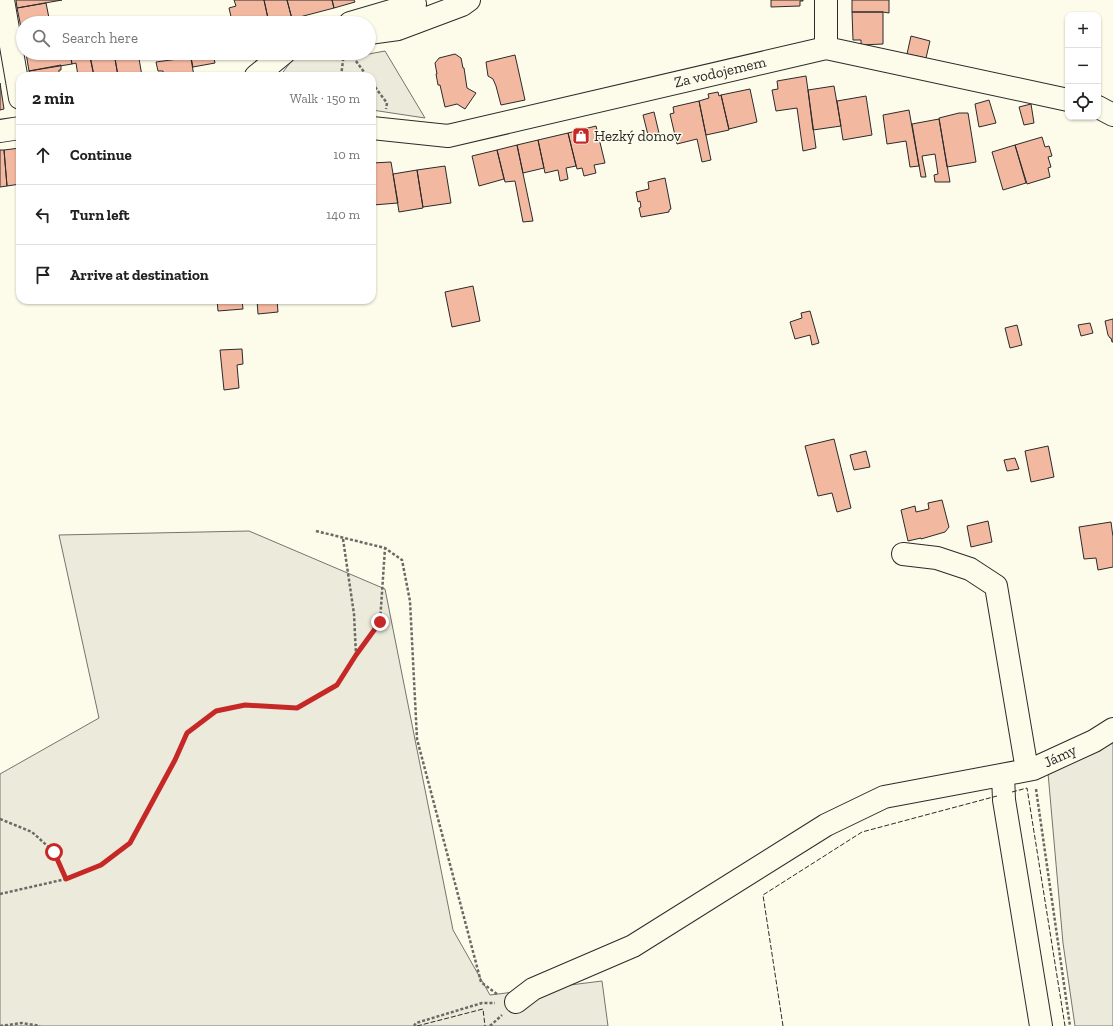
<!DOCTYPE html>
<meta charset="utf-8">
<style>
:root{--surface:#fff;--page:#f2f2f2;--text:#222;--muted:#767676;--line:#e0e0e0}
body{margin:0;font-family:"Zilla Slab",serif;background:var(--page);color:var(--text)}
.controls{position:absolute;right:12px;top:12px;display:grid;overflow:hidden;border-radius:8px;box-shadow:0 1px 3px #0004}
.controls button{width:36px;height:36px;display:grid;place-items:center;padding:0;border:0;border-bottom:1px solid var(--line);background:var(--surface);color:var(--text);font:20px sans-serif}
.stop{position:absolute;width:12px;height:12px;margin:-9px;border:3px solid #c62828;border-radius:50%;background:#fff}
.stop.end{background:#c62828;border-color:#fff;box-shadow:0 1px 4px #0008}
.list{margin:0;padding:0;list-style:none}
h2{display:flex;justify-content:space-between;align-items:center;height:52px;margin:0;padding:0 16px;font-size:17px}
h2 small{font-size:13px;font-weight:400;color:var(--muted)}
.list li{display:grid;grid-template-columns:26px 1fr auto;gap:12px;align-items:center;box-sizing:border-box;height:60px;padding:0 16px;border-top:1px solid var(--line)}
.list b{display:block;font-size:15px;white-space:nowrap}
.list em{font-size:13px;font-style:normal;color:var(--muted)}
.icon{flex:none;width:22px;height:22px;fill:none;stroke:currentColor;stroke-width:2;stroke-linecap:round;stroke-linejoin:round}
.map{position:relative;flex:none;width:1113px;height:1026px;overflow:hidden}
.search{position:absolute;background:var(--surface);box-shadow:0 1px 3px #0004;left:16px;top:16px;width:360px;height:44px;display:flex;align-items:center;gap:10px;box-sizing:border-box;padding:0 14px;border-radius:22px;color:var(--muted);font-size:15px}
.panel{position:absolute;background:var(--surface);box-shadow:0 1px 3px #0004;left:16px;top:72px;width:360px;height:232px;border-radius:12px}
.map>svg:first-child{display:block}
</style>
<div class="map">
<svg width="1113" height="1026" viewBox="0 0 1113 1026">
<rect width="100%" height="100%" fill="#fdfbea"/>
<!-- green -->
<path fill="#ecebdb" stroke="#74746e" d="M385,51L425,118L372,110V76H280L296,55L314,53H345L347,58Z
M249,531L385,589L453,930L490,995L602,981L608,1026H0V774L99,718L59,535Z
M1113,743V1026H1075L1063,943L1048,773Z"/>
<!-- building -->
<path fill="#f2b8a0" stroke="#2b2b2b" d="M16,0H62L17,8Z
M234,0H264L269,23H240L239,19L232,21L229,8L236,6Z
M264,0H287L292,19L277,23H269Z
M287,0H332L334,8L292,19Z
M332,0H354L355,2L334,8Z
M771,0H803V1H800V6L771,7Z
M852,0H889V13L883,12H852Z
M46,3L50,23H23V37L17,8Z
M852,12H883V44L861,45V40H853Z
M911,36L930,41L926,58L907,54Z
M26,53H55V57L70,54L72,64L29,71Z
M89,53H114L118,76H94Z
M114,53H138L142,76H118Z
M177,53H190L194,76H164L163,71H158L156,62L178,59Z
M190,53H213L215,63L193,67Z
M455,54L461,58L463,68H464L467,88L476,93L465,109L457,104L445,107L440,85H438L436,74H437L435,63L439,58Z
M90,55L94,76H75H78L76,63L72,64L71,58Z
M515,55L525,100L501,105L496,86L493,79L488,76L486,62Z
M61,65V70H59V73L50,74L51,76H30L29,71Z
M806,76L816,148L803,151L797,108L776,111L772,90L778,89L777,81Z
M0,83L4,109L0,110Z
M834,86L841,126L813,130L808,90Z
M750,89L757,122L729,129L721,95Z
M718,92L719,96L721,95L729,130L706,135L699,101L709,98L708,94Z
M866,96L872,135L843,140L837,101Z
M989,100L996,123L979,127L975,104Z
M699,101L711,160L702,162L697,139L677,144L670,114L674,113L673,107Z
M1031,104L1034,123L1024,125L1019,107Z
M909,110L919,166L910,167L906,141L887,144L883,115Z
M654,112L659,133L648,135L643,115Z
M959,113H968L976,162L947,167L939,118Z
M939,119L950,182H935L934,175L938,174L935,154L922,156L926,177H921L912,124Z
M596,126L605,163L594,165L596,173L584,176L582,168L577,169L568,133Z
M568,133L576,166L566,168L568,179L560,181L558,170L545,173L538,140Z
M1042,137L1045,147L1049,146L1052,156L1048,157L1051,167L1048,168L1050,177L1027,184L1015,145Z
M538,140L544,168L523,173L517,145Z
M517,145L533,221L523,222L515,181L505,182L497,150Z
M1015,145L1026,183L1003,190L992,152Z
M20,148V184L7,186L4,150Z
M0,150H4L7,186L0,187Z
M497,150L504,179L479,186L472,156Z
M391,162L398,203L373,205L372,194V163Z
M445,166L451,203L423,207L417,170Z
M417,170L423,208L399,212L393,174Z
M665,178L671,209L669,210V212L641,217L639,208L641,207L640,201L638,202L636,192L649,189L648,182Z
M473,286L480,321L452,327L445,292Z
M217,300H242L243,309L218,311Z
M257,300H277L278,312L258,314Z
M810,311L819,343L812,345L810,335L795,339L790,322L802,318L801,313Z
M1113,319V342H1112L1111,338H1110L1108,335L1105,321Z
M1090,323L1093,333L1081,336L1078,325Z
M1017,325L1022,345L1010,348L1005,328Z
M242,349L243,364L237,365L239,388L224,390L220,350Z
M834,439L851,508L837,512L832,493L818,496L805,446Z
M1048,446L1054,477L1031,482L1025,451Z
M866,451L870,467L854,470L850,455Z
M1015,458L1019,469L1007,471L1004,460Z
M942,500L949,527L945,532L921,539V538L908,541L901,510L915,506L916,512L929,509L928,503Z
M988,521L992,542L971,547L967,526Z
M1111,522L1113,537V567L1098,570L1096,558L1084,559L1079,527Z"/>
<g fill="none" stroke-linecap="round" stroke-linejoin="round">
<defs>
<path id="minor" d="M3,0L20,98
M350,23L415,4
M369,33L398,29L462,5L469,0
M826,48V0
M256,76L284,53
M1098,107L1113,115
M372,128L448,136L826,48L1068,100
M0,131L20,128
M903,554L937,558L970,569L996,586L1027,770
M1003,775L1004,800L1041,1026
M516,1002L533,989L633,946L826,825L884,797L1033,769L1094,741L1113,729"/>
</defs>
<!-- minor casing -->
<use href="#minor" stroke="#2b2b2b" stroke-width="24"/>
<!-- path -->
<path stroke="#6a6964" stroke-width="2.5" stroke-dasharray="3 2" stroke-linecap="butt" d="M350,53L367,76
M341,76L344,53
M372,83L387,103L386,109
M316,531L385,548L402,560L410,601L417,739L481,982L497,994
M343,539L354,614L356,655L380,622L385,548
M1036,789L1070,1026
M0,819L32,832L54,852L66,879
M0,894L66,879L101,865L130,843L175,760L187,733L216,711L245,705L297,708L337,685L356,655
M0,1026L22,1023L40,1026
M414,1026L416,1023L482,1003H495
M490,1026L502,1015"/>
<!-- minor -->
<use href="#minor" stroke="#fdfbea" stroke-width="22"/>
<!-- fence -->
<path stroke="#2b2b2b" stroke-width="1" stroke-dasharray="5 2" stroke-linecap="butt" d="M1012,792L1027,788L1065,1026
M417,1026L483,1009L485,1026
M783,1026L763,895L862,832L997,796"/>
</g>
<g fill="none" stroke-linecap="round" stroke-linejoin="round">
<!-- route -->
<path stroke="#c62828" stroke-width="5" d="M54,852L66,879L101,865L130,843L175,760L187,733L216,711L245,705L297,708L337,685L356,655L380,622"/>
</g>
<!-- icons -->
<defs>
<symbol id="shop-square" viewBox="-11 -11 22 22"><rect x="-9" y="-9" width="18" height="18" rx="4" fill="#c62828" stroke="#fdfbea"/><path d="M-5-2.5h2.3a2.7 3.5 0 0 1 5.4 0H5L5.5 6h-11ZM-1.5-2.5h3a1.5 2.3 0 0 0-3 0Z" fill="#fff"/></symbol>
</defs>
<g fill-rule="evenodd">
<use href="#shop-square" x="571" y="126" width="20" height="20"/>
</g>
<g text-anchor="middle" stroke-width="3" stroke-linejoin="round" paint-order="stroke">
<!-- street labels -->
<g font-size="15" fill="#2b2b2b" stroke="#fdfbea">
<text transform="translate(720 72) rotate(-13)" y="5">Za vodojemem</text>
<text transform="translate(1060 756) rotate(-25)" y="5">Jámy</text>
</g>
<!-- poi labels -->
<g font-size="15" fill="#2b2b2b" stroke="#fdfbea" text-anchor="start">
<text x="594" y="141">Hezký domov</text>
</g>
</g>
</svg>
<div class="controls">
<button>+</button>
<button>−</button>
<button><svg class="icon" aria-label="locate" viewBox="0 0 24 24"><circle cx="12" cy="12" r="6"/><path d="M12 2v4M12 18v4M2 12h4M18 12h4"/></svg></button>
</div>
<div class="stop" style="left:54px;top:852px"></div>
<div class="stop end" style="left:380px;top:622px"></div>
<div class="search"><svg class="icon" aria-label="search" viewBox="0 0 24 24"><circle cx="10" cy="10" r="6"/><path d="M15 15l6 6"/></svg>Search here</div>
<section class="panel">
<h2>2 min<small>Walk · 150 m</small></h2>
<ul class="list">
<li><svg class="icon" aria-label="ahead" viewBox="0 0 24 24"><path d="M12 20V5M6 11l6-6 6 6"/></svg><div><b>Continue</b></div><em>10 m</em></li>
<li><svg class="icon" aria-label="left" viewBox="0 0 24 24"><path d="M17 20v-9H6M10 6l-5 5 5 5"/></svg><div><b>Turn left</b></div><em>140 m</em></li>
<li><svg class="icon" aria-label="arrive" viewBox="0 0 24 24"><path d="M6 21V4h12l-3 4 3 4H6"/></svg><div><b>Arrive at destination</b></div></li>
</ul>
</section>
</div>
